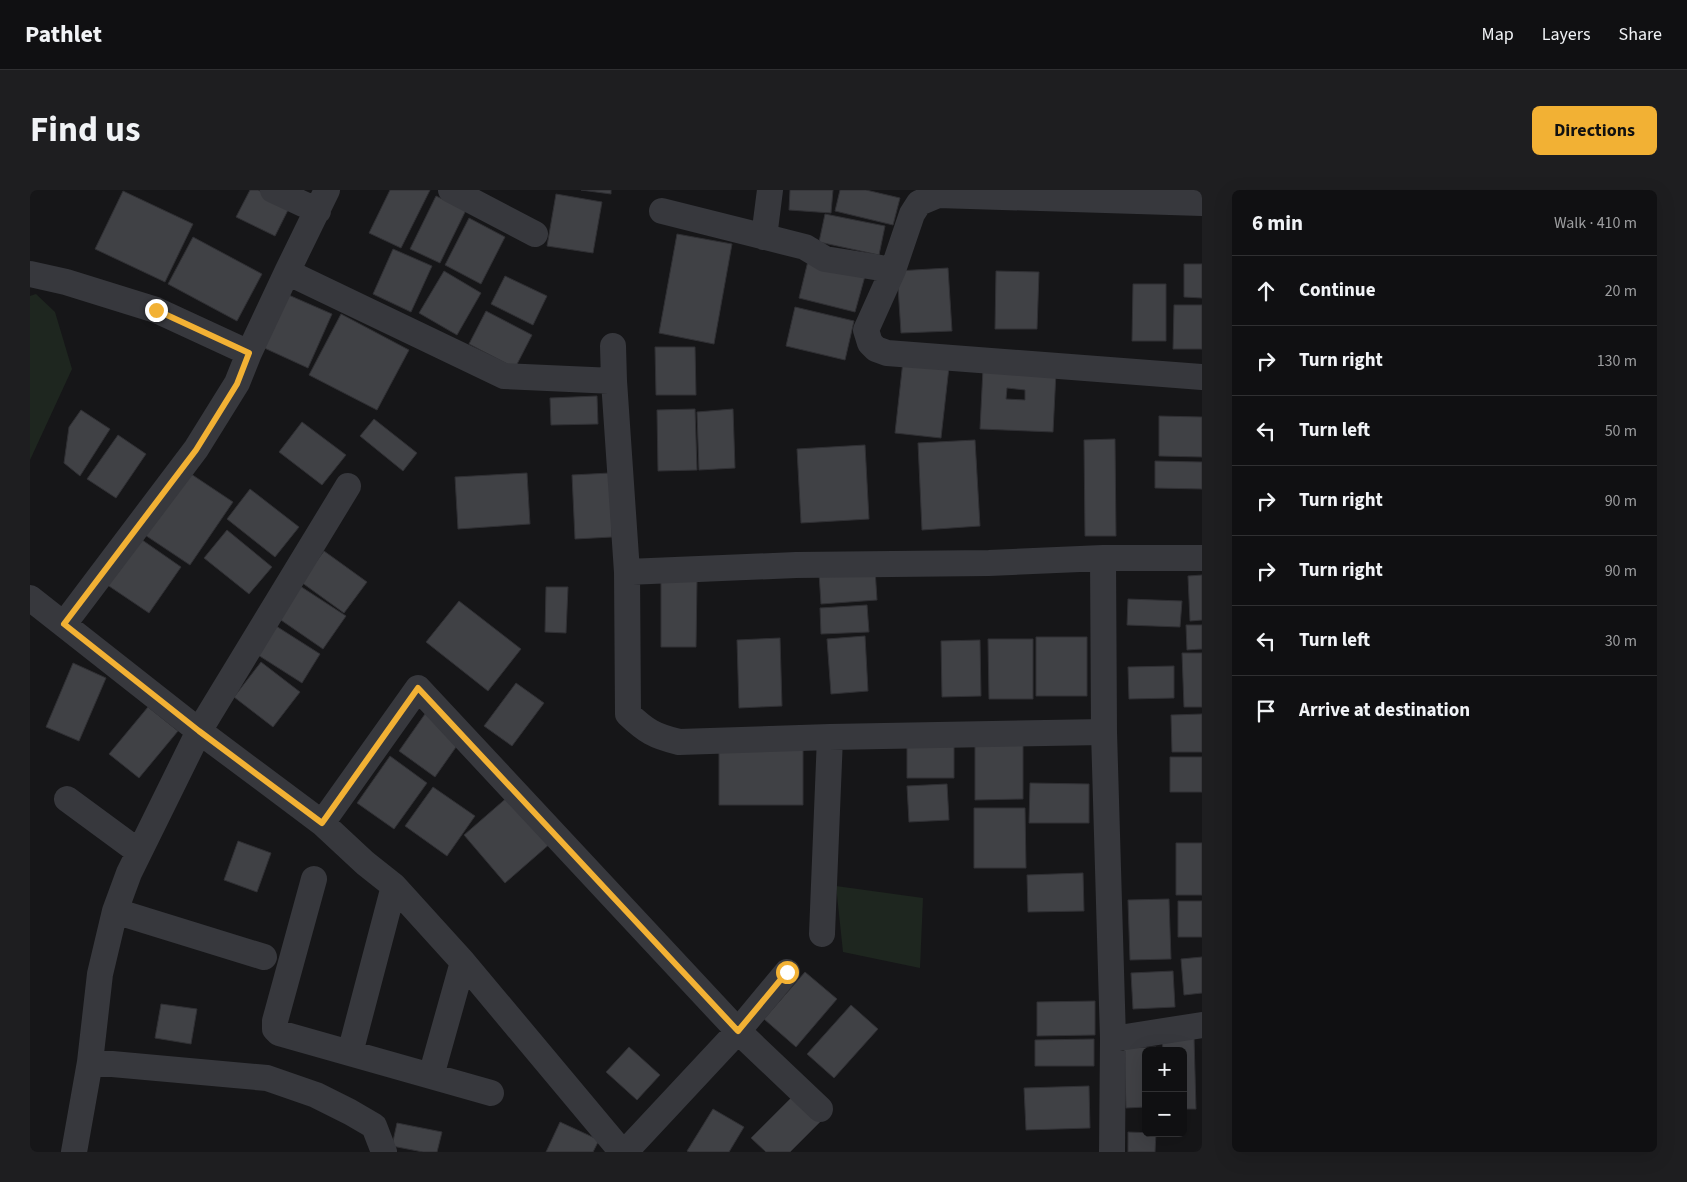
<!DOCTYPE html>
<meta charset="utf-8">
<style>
:root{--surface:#101012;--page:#1e1e20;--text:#f1f3f6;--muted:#9c9d9f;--line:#303032;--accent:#f2b134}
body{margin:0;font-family:"Source Sans 3",sans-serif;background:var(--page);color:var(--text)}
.controls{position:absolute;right:15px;bottom:15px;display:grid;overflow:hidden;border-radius:8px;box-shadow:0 5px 20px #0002}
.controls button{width:45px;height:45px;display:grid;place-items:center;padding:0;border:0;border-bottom:1px solid var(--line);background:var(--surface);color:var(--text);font:25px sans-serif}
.stop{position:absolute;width:15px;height:15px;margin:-11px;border:4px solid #f2b134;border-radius:50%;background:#fff}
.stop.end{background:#f2b134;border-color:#fff;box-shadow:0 1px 5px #0008}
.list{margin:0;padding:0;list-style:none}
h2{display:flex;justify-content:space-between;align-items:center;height:65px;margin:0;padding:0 20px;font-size:21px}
h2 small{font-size:16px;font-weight:400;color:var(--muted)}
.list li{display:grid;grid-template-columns:32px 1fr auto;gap:15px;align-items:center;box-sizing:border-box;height:70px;padding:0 20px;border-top:1px solid var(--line)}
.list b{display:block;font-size:19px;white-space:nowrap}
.list em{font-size:16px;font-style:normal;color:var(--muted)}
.icon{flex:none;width:28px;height:28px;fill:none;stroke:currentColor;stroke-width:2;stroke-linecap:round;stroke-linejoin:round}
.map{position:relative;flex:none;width:1172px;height:962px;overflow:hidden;border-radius:8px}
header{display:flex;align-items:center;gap:30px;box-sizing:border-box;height:70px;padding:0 25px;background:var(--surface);border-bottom:1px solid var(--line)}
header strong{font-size:24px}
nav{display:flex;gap:28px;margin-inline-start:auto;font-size:18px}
.intro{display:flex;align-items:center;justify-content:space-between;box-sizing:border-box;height:120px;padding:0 30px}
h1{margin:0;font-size:35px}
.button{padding:12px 22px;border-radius:8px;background:var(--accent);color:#111;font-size:18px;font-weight:700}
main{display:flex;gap:30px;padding:0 30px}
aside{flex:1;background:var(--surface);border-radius:8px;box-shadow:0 5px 20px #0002}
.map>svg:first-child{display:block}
</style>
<header>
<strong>Pathlet</strong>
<nav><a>Map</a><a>Layers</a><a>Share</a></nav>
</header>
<div class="intro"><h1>Find us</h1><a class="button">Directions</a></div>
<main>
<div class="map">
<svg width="1172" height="962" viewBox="0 0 1172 962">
<rect width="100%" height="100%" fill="#161618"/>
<!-- green -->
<path fill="#1e261f" d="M6,104L25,122L42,179L0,270V106Z
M806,696L893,708L890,778L813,762Z"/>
<!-- building -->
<path fill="#404145" stroke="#303034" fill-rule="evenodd" d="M220,0H228L260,16L245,46L206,27Z
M360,0H400L371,58L339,43Z
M551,0H581V4Z
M760,0H803L801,23L759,20Z
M810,0H836L870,8L863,35L805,21Z
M93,1L163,34L135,92L65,59Z
M526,4L572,12L563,63L517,56Z
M406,6L436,20L410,73L380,59Z
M795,24L855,36L849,65L789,52Z
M439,28L475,47L451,94L415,75Z
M647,44L702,54L684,154L629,143Z
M163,47L232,84L207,131L138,94Z
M363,59L402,76L381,122L343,104Z
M778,71L835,86L825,122L769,108Z
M1154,74H1172V108L1154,107Z
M918,78L922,141L871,143L867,81Z
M414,81L451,103L427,145L389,123Z
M966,81L1009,82L1007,139H965Z
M475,86L517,106L503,135L461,114Z
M1103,94H1136V151H1102Z
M254,103L302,124L278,178L230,156Z
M1144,115H1172V159H1143Z
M765,117L824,131L815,170L756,156Z
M456,121L502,145L485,178L439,154Z
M311,124L379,160L347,220L279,185Z
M625,157H665L666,205H626Z
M873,171L919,177L911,248L865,243Z
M953,179L1026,182L1023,242L950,239ZM977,198L995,200V210L976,209Z
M567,206L568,234L521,235L520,208Z
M665,219L667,280L628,281L627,220Z
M703,219L705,278L669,280L667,222Z
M51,220L80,239L50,286L34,273L39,237Z
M1129,226L1172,227V267L1129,266Z
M344,229L387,263L373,281L330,246Z
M272,232L316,265L292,295L249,262Z
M88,245L116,264L86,308L57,289Z
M1085,249L1086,346H1055L1054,250Z
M945,250L950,336L892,340L888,253Z
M835,255L839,329L771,333L767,259Z
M1125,271L1172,272V299L1125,298Z
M158,282L203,312L160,375L115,345Z
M497,283L500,334L428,339L425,287Z
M580,283L582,347L545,349L542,285Z
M220,299L269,337L245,367L197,329Z
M197,340L242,377L219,404L174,368Z
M105,345L151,377L119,423L73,392Z
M294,361L337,392L314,423L271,392Z
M845,379L847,410L791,414L789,383Z
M1172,385V430L1160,431L1158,386Z
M631,389H667L666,457H631Z
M270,396L316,426L293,459L248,428Z
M516,397H538L536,443L515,442Z
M1098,409L1152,411L1150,437L1097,435Z
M429,411L491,459L458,501L396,452Z
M837,415L839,442L791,444L790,418Z
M1156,435H1172V459L1157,460Z
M246,436L290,464L272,493L228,465Z
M835,446L838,501L801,504L797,449Z
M1006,447H1057V506H1006Z
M750,448L752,516L709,518L707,450Z
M958,449H1003V509H959Z
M950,450L951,506L912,507L911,451Z
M1152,463H1172V517H1154Z
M231,472L270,502L243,537L204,507Z
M43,473L76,488L49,551L16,537Z
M1144,476V508L1099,509L1098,477Z
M486,493L514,513L482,556L454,536Z
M118,517L148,541L109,588L79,564Z
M395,524L431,550L405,587L369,561Z
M1172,524V562H1142L1141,525Z
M945,553H993V609L945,610Z
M877,554H924V588H877Z
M689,559H773V615H689Z
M360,566L397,593L364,639L327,613Z
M1140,567H1172V602H1140Z
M1000,593L1059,594V633H999Z
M917,594L919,630L879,632L877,596Z
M403,597L445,626L417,666L375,636Z
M480,605L522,652L475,693L434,645Z
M944,618H995L996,678H944Z
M208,651L241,663L227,702L194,690Z
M1146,653H1172V705H1146Z
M1053,683L1054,721L998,722L997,685Z
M1139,709L1141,769L1100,770L1098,710Z
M1148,711H1172V747H1148Z
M1172,767V803L1154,805L1151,769Z
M1143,781L1145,817L1103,819L1101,783Z
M775,782L807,809L766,857L734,829Z
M1065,811V845L1007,846V812Z
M131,814L167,819L161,854L125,848Z
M821,815L848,839L804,888L777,864Z
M1164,847L1166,919H1153V861H1133L1132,848Z
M1064,849V876H1005V850Z
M599,857L630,885L607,910L576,882Z
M1126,857V861H1116V917L1096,918L1094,858Z
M1059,896L1060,938L996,940L994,898Z
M764,905L791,931L760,962H736L721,948Z
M683,919L714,937L699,962H659L657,961Z
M530,932L569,950L563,962H516Z
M367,933L412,942L407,962H393L362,956Z
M1098,942L1126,943L1125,962H1098Z"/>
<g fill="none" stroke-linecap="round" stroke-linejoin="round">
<!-- minor -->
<path stroke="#37383d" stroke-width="26" d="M243,0L288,21
M421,0L505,44
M1172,13L908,5L889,13L882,24L863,80L836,140L840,153L846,159L857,163L1172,187
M632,21L775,57L795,69L863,80
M734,47L740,0
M257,82L297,0
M0,84L36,92L126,120L219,163L257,82L474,186L584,191L597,382L598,524C616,541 624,546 649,552L800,547L1074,542
M583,156L584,191
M1073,368L1074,542L1083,849L1082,962
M597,382L766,375L959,373L1073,368H1172
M0,408L169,541L292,633L335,673L364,696L433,772L592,962
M34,434L166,259L207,193L219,163
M37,609L109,662
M292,633L388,498L708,841L790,919
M284,689L245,831V839L249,843L461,903
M85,721L234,767
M792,744L800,547
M1083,849L1172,835
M320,863L364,696
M60,872L237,888L286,905L320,922L344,936L354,962
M401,886L433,772
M44,962L60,872L70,784L85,721L99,683L169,541L318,296
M595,962L708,841L757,782"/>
</g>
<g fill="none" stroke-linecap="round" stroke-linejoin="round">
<!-- route -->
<path stroke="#f2b134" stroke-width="6" d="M126,120L219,163L207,194L166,260L34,434L169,541L292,633L388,498L708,841L757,782"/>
</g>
</svg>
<div class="controls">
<button>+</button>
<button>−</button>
</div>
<div class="stop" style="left:757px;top:782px"></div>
<div class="stop end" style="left:126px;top:120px"></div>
</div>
<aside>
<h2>6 min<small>Walk · 410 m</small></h2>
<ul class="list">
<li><svg class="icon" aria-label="ahead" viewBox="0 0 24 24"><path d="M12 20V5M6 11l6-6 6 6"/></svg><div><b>Continue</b></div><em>20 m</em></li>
<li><svg class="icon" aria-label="right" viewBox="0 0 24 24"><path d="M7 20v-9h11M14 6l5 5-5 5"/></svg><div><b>Turn right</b></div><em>130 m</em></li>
<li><svg class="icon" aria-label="left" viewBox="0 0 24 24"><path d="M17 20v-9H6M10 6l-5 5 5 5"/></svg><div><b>Turn left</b></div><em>50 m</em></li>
<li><svg class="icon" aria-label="right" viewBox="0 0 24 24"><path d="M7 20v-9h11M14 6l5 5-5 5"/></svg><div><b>Turn right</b></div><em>90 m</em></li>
<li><svg class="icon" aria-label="right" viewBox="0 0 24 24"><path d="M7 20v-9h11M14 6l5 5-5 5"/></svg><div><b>Turn right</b></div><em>90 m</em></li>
<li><svg class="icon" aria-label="left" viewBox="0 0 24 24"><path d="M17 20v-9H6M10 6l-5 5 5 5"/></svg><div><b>Turn left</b></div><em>30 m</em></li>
<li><svg class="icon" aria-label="arrive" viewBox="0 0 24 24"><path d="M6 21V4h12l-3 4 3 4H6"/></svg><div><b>Arrive at destination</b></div></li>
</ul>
</aside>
</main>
